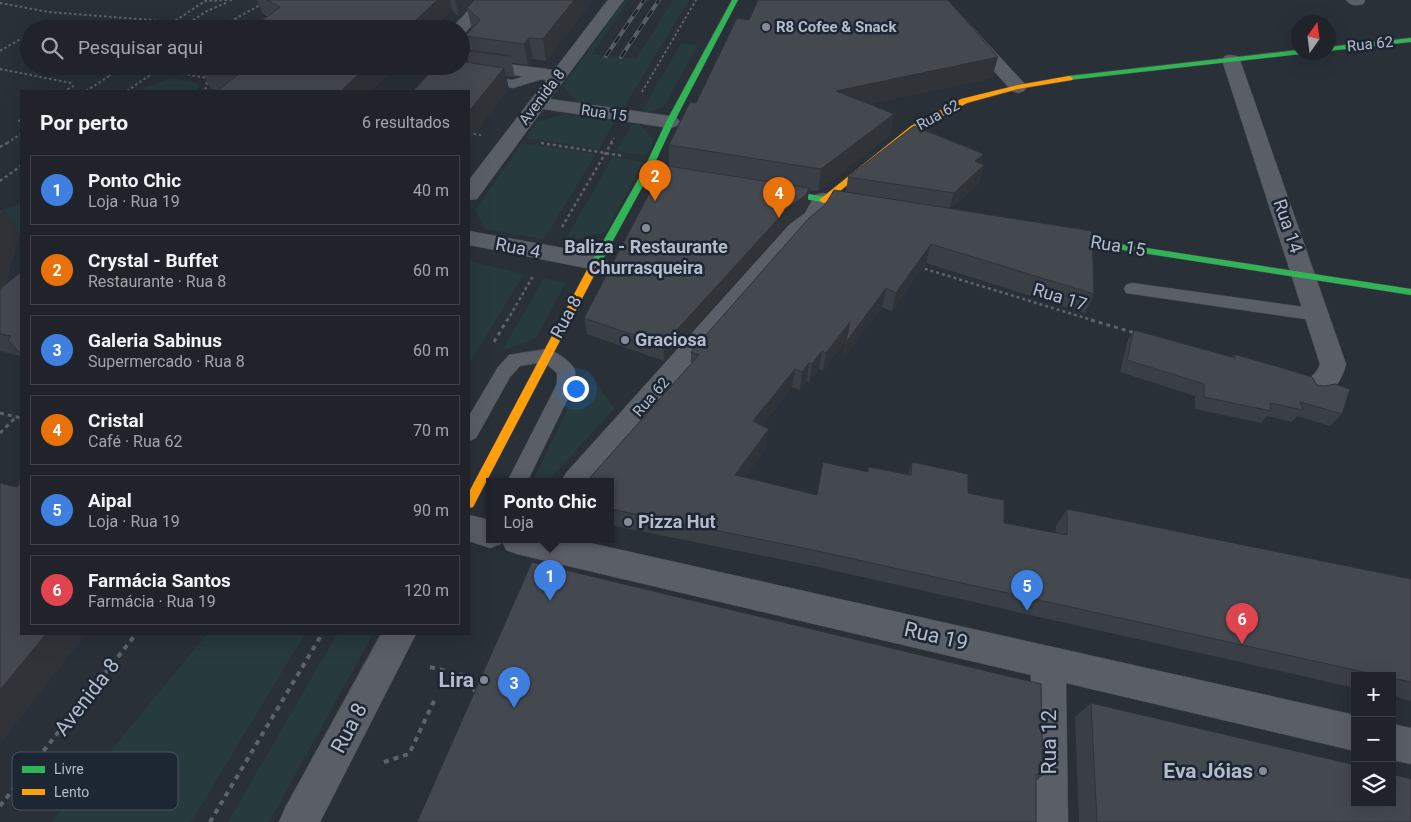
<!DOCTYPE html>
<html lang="pt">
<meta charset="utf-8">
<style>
:root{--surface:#20242a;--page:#282c32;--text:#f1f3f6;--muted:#a2a4a8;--line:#3d4147;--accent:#2563eb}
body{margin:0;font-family:Roboto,sans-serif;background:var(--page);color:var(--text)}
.controls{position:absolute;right:15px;bottom:15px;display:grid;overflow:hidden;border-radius:0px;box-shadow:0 5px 20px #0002}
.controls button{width:45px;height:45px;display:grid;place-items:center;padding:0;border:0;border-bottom:1px solid var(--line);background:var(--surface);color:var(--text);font:25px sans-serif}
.compass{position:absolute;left:1291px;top:15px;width:45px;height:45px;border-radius:50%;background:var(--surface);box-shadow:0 5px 20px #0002;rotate:14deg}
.you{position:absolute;left:575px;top:388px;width:18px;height:18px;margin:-12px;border:4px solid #fff;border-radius:50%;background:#1a73e8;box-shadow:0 0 0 8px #1a73e833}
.badge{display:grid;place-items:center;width:32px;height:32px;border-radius:50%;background:var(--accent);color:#fff;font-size:16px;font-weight:700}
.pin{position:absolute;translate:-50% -41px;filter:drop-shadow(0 1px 2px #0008)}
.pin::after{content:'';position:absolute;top:26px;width:18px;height:15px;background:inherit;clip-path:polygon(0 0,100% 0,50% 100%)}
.popup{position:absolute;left:486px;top:478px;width:128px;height:65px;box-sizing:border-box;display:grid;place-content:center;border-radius:0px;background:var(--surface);filter:drop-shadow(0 1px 4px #0005);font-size:16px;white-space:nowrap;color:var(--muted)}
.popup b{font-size:19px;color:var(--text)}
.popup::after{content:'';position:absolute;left:50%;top:100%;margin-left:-10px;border:10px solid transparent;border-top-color:var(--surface)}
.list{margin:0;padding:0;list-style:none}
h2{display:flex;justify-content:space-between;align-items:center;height:65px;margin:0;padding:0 20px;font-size:21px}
h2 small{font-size:16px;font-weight:400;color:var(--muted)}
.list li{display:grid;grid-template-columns:32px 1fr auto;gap:15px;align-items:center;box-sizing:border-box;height:70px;margin:0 10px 10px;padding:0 10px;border:1px solid var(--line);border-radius:0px}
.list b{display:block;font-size:19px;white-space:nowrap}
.list p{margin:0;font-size:16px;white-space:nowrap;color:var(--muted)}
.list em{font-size:16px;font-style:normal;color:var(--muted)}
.icon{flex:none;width:28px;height:28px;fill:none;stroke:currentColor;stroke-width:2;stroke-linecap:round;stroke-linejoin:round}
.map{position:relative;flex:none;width:1411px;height:822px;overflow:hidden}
.search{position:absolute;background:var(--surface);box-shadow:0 5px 20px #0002;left:20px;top:20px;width:450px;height:55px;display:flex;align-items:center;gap:12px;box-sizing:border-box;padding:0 18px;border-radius:28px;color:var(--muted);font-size:19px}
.panel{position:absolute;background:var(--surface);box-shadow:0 5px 20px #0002;left:20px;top:90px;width:450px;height:545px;border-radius:0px}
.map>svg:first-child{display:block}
</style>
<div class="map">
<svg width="1411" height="822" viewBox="0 0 1411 822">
<rect width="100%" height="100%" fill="#2a3038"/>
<!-- green -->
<path fill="#273a3e" d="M625,0H629L592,54L636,59L673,0H689L623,109L578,102L563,86Z
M681,43L698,45L664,107L648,112L642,111Z
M172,78L198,83V91H143V88Z
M564,114L615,121L599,149L526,138L537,122Z
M632,124L640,125L654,140L646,156L616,151Z
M522,143L596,154L544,239L485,229L475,210Z
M613,157L643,162L606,232L564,242Z
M21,203V236H19L0,211Z
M469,261L524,274L469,364Z
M544,278L566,283L536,338L502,351Z
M587,369L614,409L547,482H532Z
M207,634H305L191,822H52Z
M337,634H373L269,822H228Z"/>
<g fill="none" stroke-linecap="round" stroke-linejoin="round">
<defs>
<path id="lane" d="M545,70L549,71L551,74L549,77L513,88L482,83L476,79L482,75L512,80Z
M1132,283L1318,309L1324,311L1326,315L1324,319L1318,321L1126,293L1124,289L1126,285Z
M547,349C555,351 569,360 574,368C576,372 575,379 575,384L527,482H507L557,384V373L544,362L520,366L510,377L476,438L469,441V416L498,367L509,355Z"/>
<path id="street" d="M478,0H495L465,33H461V29H451Z
M608,0H624L550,99L670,116L677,118L680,122L677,126L670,128L543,109L477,199L469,200V180L546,80L454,66H461V58L554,70Z
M930,0H947L1024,83L1027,87L1024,91L1018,93L1012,91Z
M1346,0H1364L1365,1L1363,4C1356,6 1350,6 1346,0Z
M1231,55L1237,56L1240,60L1346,364C1342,383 1327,402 1306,395L1302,388C1307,378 1317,375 1320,364L1222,60L1225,56Z
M372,66H410C401,78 387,73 375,70Z
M823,193L831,195L834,200L821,222L805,235L594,482H561L566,473L789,225L805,213L815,195Z
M469,231L596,254L604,257L608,262L604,267L596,270L469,245Z
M469,515L490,520V540H577L1355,715V751L1066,683L1068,822H1028L1031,675L517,554L506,550L502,541L501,544L490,548L469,541Z
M381,634H416L320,822H279L285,808Z
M1392,724L1411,728V764L1392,760Z"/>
<path id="fast" d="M732,0H738L674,122L651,171L598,268L596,270H590L588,268L643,171L666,122Z
M1411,38V42L1328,51V47Z
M1298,50L1301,54L1069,80L1065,78L1069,76Z
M772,188L863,203L867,206L863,209L769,193V189Z
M1056,234L1411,289V295L1053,239L1051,237Z"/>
<path id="slow" d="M1069,76L1073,78L1072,80L1018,89L967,103L917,130L826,202L823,203L819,200L911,126L961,99L1018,85Z
M647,168L695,176L699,179L695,182L644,173L643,171Z
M593,265L598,268L473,507L469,508V492L588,268Z"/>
</defs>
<!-- lane casing -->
<use href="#lane" stroke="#484c53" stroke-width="1"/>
<!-- street casing -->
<use href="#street" stroke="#484c53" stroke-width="1"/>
<!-- fast casing -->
<use href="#fast" stroke="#484c53" stroke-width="1"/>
<!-- slow casing -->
<use href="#slow" stroke="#484c53" stroke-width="1"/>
<!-- path-far3 -->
<path stroke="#5d636a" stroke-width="2" stroke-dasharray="2.5 2.5" stroke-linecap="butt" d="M0,3L49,12L151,20L184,26
M269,14H271L276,24L262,22Z
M163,29L205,1L232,0
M198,29L184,26L207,11L228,2
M217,29L269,0
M226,29L262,22
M0,51L29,34
M106,66L110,76
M0,69L71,83L73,86L65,91
M158,70L208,78L205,91
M86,91L125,66
M127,91L163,66
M642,92L696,0
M21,120L19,121L21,122
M469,133L481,135
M7,143L21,134
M611,143L614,138"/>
<!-- path-far2 -->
<path stroke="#5d636a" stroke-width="2.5" stroke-dasharray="3 3" stroke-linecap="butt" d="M541,143L624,156
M0,147L9,142
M0,181L21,166
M562,227L612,142
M919,267L1095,321
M507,321L533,276"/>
<!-- path-far1 -->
<path stroke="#5d636a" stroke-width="3" stroke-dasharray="4 4" stroke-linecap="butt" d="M1091,320L1135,333
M494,342L507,320
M0,413L21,418
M0,433L16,417"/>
<!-- path -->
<path stroke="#5d636a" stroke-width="4" stroke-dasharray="5 5" stroke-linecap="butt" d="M430,667L466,676L476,693
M384,762L409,754L435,699
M0,806L136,634
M210,822L322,634"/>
<!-- lane -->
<use href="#lane" fill="#5a5e66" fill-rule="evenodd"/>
<!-- street -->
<use href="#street" fill="#5a5e66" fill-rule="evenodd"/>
<!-- fast -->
<use href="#fast" fill="#30b455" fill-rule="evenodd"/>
<!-- slow -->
<use href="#slow" fill="#ff9f0a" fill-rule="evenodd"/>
<defs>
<path id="rail" d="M606,56L644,0
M621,57L659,0"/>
</defs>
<!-- rail casing -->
<use href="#rail" stroke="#595d64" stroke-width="4"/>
<!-- rail -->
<use href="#rail" stroke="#1d2633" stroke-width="2.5" stroke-dasharray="8" stroke-linecap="butt"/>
</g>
<!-- wall -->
<path fill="#3a3f45" d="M257,0H593L546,61L533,59L528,65L512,63L515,77L506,76L509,89L469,140V91L461,49H468L465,36L472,29L467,9L459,17L452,10L268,16L262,13Z
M202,66H385L388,75L371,91H217L218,90L211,89L200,68Z
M992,78L870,104L894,114L890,135L818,191L809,190L807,205L804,212L788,224L664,361L587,334L584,318L649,194V190L669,166V145L696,103Z
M981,164L984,165L979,183L951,209L1094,294L1085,313L926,263L892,311L882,307L842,360L846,340L823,371L819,369L809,382L807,381L800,390L792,387L762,426L767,447L745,477L817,495L867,471L869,467L908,475L912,462L968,493L1004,523L1056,533V526L1067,509L1411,579V701L1392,696V676H1355V688L809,565L610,525V482L691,364V352L846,192L848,177Z
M0,210L20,232L5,285L21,272V356L0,351Z
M1134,330L1232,357L1234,354L1317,385L1342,414L1330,426L1297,416L1292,422L1267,416L1261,423L1195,409V396L1120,372L1127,342Z
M532,562L1043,775L1036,781Z
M1091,703L1411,822H1079L1075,717Z"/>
<!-- shaded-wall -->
<path fill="#303338" d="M437,0H450L452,10L434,29H407Z
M455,0H476L467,8V9L459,17Z
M574,0H593L546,61L543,39Z
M529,38L533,59L528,65L524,44Z
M466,51L471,72L461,66V54Z
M998,57L992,78L833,112L836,91Z
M367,66H385L388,75L371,91H341Z
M504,68L509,89L469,140V111Z
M894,114L890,135L818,191L821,169Z
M984,154L979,170L984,165L979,183L949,211L954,193L975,161Z
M809,188L807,205L804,212L788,224L664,361L663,345L789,207Z
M2,209L20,232L2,293L0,296V214Z
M931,244L926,263L892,311L896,293Z
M886,288L882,307L842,360L846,342Z
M850,322L846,340L823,371L826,353Z
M822,351L819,369L809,382L812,364Z
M809,363L807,381L800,390L802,372Z
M795,369L792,387L752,439L753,421Z
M769,429L767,447L734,492L735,475Z
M46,634H86L0,744V690Z"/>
<!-- building -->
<path fill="#444950" stroke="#303338" d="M267,0H437L407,29H251L280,7Z
M474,0H574L543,39L529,38L524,44L465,36L480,20L467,8Z
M758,0H948L998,57L836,91L894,114L821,169L669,145L690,102L696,103L737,18L749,20Z
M461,49L511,56L466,51L461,54Z
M461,59L466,62L504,68L469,111V91H413L436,66H461Z
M202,66H367L341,91H217L239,74L200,68Z
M914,126L984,154L975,161L984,165L954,193L848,177Z
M661,165L809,188L806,195L789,207L663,345L584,318L651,190H649Z
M834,190L1092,231L1094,294L931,244L896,293L886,288L846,342L850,322L826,353L822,351L812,364L809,363L802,372L795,369L753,421L769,429L735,475L817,495L823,462L868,472L869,467L911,475L912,462L968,474V493L1004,500V523L1067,535V509L1411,579V682L1392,678V676H1382L813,550L610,509V482H586L699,355L691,352L809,218L825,205Z
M21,272V354L8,340L11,336L0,334V289Z
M1134,330L1235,358L1234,354L1279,367L1312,377L1317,385L1325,386L1335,384L1350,389L1342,414L1300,402L1303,410L1270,403L1271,411L1204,397V384L1127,360Z
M21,482V634H46L0,690V483L17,487Z
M532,562L1041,684L1043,775L1036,774V822H417Z
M1091,703L1355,765V803H1392V774L1411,779V822H1097Z"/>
<!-- markers -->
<g fill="#848b96" stroke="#1d2633" stroke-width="2">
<circle cx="766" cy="27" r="5"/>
<circle cx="646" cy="228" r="5"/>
<circle cx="625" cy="340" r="5"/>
<circle cx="628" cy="522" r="5"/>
<circle cx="484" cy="680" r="5"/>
<circle cx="1263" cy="771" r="5"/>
</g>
<g text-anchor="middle" stroke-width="5" stroke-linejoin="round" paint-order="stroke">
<!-- far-poi labels -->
<g font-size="15" font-weight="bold" fill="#b4bcc9" stroke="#1d2633" text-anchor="start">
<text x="776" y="32">R8 Cofee &amp; Snack</text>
</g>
<!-- far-street labels -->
<g font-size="15" fill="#b4bcc9" stroke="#1d2633">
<text transform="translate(1370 44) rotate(-6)" y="5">Rua 62</text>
<text transform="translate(542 97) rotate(-53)" y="5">Avenida 8</text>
<text transform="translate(604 113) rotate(8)" y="5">Rua 15</text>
<text transform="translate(938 115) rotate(-29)" y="5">Rua 62</text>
<text transform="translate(651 397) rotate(-49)" y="5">Rua 62</text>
</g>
<!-- street labels -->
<g font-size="18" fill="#b4bcc9" stroke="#1d2633">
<text transform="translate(1288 226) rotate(71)" y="6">Rua 14</text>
<text transform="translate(1118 246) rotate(9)" y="6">Rua 15</text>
<text transform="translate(518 248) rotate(11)" y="6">Rua 4</text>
<text transform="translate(1060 297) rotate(17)" y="6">Rua 17</text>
<text transform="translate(566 317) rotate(-62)" y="6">Rua 8</text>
</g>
<!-- poi labels -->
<g font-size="18" font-weight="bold" fill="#b4bcc9" stroke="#1d2633" text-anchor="start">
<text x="646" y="253" text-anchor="middle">Baliza - Restaurante<tspan x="646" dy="21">Churrasqueira</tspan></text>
<text x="635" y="346">Graciosa</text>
<text x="638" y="528">Pizza Hut</text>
</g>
<!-- near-street labels -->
<g font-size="21" fill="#b4bcc9" stroke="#1d2633">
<text transform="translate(936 636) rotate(13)" y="7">Rua 19</text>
<text transform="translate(87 697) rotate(-52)" y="7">Avenida 8</text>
<text transform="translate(349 728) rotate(-62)" y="7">Rua 8</text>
<text transform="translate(1049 742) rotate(-90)" y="7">Rua 12</text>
</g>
<!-- near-poi labels -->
<g font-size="21" font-weight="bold" fill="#b4bcc9" stroke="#1d2633" text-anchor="end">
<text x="474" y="687">Lira</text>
<text x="1253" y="778">Eva Jóias</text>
</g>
</g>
<!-- legend -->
<rect x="12" y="752" width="166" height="58" rx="8" fill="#1d2633" stroke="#4a5360" stroke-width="1"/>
<rect x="22" y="766" width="23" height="7" fill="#30b455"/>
<rect x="22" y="789" width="23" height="6" fill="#ff9f0a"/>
<g font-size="14" fill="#b4bcc9">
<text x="54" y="774">Livre</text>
<text x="54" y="797">Lento</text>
</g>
</svg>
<div class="controls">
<button>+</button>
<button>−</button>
<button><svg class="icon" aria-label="layers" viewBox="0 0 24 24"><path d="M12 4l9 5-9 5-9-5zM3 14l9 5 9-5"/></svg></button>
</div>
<svg class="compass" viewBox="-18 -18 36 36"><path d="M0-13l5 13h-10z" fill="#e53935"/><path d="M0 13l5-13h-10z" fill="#a2a4a8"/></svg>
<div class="you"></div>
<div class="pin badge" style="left:550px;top:601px;background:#3f7fe0">1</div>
<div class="popup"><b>Ponto Chic</b>Loja</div>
<div class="pin badge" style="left:655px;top:201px;background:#e8710a">2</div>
<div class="pin badge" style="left:514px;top:708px;background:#3f7fe0">3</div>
<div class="pin badge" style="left:779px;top:218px;background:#e8710a">4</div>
<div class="pin badge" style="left:1027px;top:611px;background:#3f7fe0">5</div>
<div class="pin badge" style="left:1242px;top:644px;background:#e0444e">6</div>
<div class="search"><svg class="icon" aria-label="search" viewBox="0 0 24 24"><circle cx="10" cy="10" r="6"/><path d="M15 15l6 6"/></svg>Pesquisar aqui</div>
<section class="panel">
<h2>Por perto<small>6 resultados</small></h2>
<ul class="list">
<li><span class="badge" style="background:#3f7fe0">1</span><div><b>Ponto Chic</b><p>Loja · Rua 19</p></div><em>40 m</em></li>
<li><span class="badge" style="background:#e8710a">2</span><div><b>Crystal - Buffet</b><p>Restaurante · Rua 8</p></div><em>60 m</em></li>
<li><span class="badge" style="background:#3f7fe0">3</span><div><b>Galeria Sabinus</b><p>Supermercado · Rua 8</p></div><em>60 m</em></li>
<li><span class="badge" style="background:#e8710a">4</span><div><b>Cristal</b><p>Café · Rua 62</p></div><em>70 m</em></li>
<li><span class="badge" style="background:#3f7fe0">5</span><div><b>Aipal</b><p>Loja · Rua 19</p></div><em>90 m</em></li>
<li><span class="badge" style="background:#e0444e">6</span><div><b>Farmácia Santos</b><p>Farmácia · Rua 19</p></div><em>120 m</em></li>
</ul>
</section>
</div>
